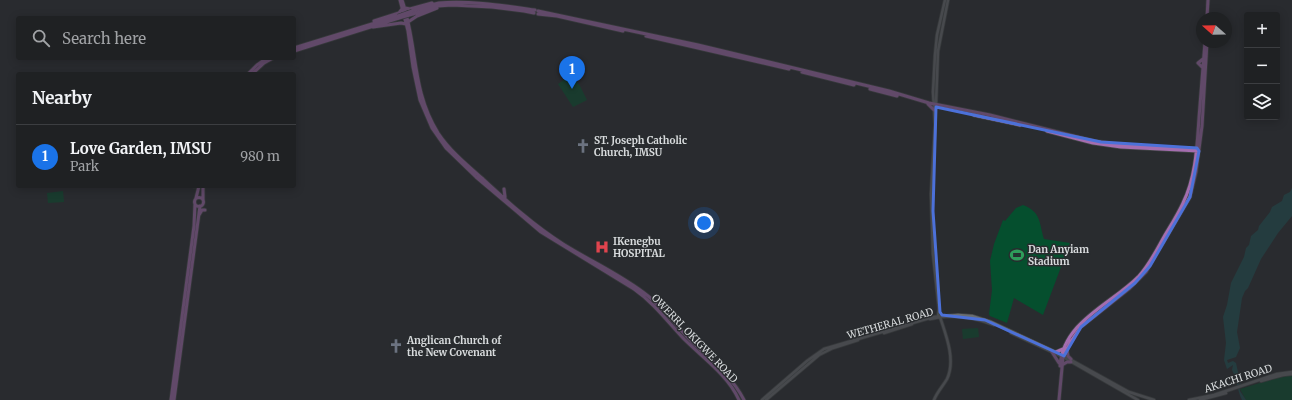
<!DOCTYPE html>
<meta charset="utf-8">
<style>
:root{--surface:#1f2123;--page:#2c2e30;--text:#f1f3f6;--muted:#a1a3a6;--line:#3c3e41;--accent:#1a73e8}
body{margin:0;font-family:Merriweather,serif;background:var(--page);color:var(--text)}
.controls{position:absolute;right:12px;top:12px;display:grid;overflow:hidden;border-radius:4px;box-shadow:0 2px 10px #0003}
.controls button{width:36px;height:36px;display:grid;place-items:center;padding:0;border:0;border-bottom:1px solid var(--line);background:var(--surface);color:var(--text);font:20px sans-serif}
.compass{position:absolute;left:1196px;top:12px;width:36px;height:36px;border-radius:50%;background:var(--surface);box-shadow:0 2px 10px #0003;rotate:290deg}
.you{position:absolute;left:704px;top:223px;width:14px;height:14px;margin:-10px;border:3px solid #fff;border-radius:50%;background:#1a73e8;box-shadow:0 0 0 6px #1a73e833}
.badge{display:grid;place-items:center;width:26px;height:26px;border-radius:50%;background:var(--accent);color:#fff;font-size:13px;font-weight:700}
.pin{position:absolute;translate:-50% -33px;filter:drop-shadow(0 1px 2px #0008)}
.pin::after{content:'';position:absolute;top:21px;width:14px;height:12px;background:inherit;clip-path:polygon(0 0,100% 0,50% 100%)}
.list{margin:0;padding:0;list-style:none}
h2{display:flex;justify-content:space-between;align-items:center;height:52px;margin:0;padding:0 16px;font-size:17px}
h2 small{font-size:13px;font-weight:400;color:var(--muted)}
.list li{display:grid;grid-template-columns:26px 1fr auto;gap:12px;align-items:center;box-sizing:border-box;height:64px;padding:0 16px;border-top:1px solid var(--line)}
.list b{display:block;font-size:15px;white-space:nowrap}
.list p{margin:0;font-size:13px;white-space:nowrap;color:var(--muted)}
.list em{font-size:13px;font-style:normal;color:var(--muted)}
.icon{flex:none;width:22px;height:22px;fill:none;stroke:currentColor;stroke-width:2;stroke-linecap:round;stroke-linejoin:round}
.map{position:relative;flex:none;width:1292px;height:400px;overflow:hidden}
.search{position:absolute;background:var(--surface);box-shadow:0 2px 10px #0003;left:16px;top:16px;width:280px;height:44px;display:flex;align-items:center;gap:10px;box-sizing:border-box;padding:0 14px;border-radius:4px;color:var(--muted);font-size:15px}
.panel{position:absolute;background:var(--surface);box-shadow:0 2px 10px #0003;left:16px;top:72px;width:280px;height:116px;border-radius:4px}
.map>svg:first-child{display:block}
</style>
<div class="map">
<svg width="1292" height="400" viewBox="0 0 1292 400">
<rect width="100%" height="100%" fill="#292c2f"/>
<!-- green -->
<path fill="#054f2e" d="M572,74L580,86L587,100L573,107L558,84Z
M63,191L64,202L48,203L47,193Z
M1023,205C1041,212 1039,222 1044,239L1070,243L1043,315L1014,298L1007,323L990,316L989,314L992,290L990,261L994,244L1003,220L1005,221L1016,208Z
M978,328L979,337L963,339L962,329Z
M1287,376H1292V400H1246L1240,389L1279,377Z"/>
<!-- water -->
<path fill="#1e5053" d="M1292,188V216L1278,233L1261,259L1248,288L1245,291L1242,298L1237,332L1240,348L1236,357L1227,360L1228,363L1233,361L1236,363L1241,386L1238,381L1240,391L1246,400H1242C1237,390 1237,379 1232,370L1233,365L1227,369L1224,360L1226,343L1223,317L1227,305L1231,283L1244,257L1246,248L1249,245L1251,236L1258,230L1259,226L1270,212L1272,207L1282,201L1284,195L1290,192Z"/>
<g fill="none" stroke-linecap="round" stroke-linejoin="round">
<defs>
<path id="secondary" d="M936,104L938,51L948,0
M938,316L939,309L933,254L931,194L935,125L933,92L935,55L937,35L945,0
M930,319C952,314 973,317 994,325
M884,333L912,324
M1011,333L1063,357L1138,400
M1261,381L1283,375L1292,374
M762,400L807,361L824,349L933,317L958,315L972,316L991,322L1064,356L1129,392L1154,400
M766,400L819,355L833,348L858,340
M934,400C937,392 943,386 947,379C956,360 946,335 940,317
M1189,400L1214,395L1277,374L1292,372
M1200,400L1226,393"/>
<path id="primary" d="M400,0L408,31L413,67L420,100L432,128L446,148L476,177L541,232L634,289C654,303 667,321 684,339C703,358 728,375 739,400
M402,0C418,46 411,90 438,133C450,151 467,165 483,179C508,202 533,225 563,244C590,261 622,275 648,296C664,309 677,327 692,342C711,360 732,376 744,400
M405,8L410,9L432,3
M412,11C421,8 430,5 439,3C468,0 506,6 535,10
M538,11L698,45L889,91L929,103L990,115L1094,141L1130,146L1199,149
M413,14L437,6L452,5L492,7L524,11L534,13
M538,14L557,16L623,31
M1207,18L1208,0
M374,21L399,13L402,9
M408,22L417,16L437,8
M373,27L401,23L406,24
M646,36L789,69
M294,48L398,16
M294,51L399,18
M1202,67L1198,63L1203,59
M802,72L854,85
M248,74L257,65L267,58
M252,74L264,63L273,58
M870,89L897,96
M928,104L934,110
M974,115L1020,125
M1047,131L1093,143L1121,147L1199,151
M193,186H196
M504,189L505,197
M194.5 202a4.5 4.5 0 1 1 9 0a4.5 4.5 0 1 1-9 0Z
M196,198L199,186
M203,200V186
M199,215L202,210H205
M1067,350L1068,356L1071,359
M1052,352L1059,363
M1056,352L1063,349
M1062,365L1067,362H1071
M1060,366C1063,321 1112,304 1139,276C1150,264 1157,249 1165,235C1171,225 1178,214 1183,203C1196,177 1197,146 1199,118C1201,92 1203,67 1205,42
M171,400L194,226L195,204
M174,400L200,206
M1059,400L1063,357L1071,341L1081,327L1130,288L1146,272L1190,197L1196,172L1202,126L1207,42"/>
</defs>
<!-- secondary casing -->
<use href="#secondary" stroke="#45484a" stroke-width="4"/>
<!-- primary casing -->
<use href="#primary" stroke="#45484a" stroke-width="4.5"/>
<!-- secondary -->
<use href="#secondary" stroke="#6a6e71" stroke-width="2.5"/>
<!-- primary -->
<use href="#primary" stroke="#a46daf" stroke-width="3"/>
<defs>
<path id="primary-bridge" d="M398,16L412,11
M399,18L413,14"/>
</defs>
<!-- primary-bridge casing -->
<use href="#primary-bridge" stroke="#45484a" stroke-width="4.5" stroke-linecap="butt"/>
<!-- primary-bridge -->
<use href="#primary-bridge" stroke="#a46daf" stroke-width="3"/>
</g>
<!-- marked area -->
<path d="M0 0H1292V400H0ZM936,107L1101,142L1197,148L1199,151L1190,197L1150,266L1135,283L1081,327L1064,356L985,320L942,315L940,312L933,211Z" fill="#292c2f" fill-opacity=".55" fill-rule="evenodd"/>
<path fill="none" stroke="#4c71d9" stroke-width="3" stroke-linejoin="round" d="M936,107L1101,142L1197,148L1199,151L1190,197L1150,266L1135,283L1081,327L1064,356L985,320L942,315L940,312L933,211Z"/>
<!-- icons -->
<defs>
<symbol id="church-bare" viewBox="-9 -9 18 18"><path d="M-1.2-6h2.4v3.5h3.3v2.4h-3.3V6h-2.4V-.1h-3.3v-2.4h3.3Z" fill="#6b7280" stroke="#292c2f" stroke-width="2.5" paint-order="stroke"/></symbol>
<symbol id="hospital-bare" viewBox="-9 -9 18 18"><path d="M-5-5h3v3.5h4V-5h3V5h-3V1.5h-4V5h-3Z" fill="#e0444e" stroke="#292c2f" stroke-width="2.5" paint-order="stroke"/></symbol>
<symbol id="stadium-bare" viewBox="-9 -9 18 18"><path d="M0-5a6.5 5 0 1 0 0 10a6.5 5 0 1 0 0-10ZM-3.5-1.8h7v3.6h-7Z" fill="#2e9e5b" stroke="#292c2f" stroke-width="2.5" paint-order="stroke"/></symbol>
</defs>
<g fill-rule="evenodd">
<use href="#church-bare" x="573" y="136" width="20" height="20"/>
<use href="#hospital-bare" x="592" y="237" width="20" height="20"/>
<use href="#stadium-bare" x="1007" y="245" width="20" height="20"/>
<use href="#church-bare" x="386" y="336" width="20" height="20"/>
</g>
<g text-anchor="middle" stroke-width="3" stroke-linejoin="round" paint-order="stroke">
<!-- poi labels -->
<g font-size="10" font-weight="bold" fill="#d8dbdd" stroke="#292c2f" text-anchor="start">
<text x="594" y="144">ST. Joseph Catholic<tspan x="594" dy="12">Church, IMSU</tspan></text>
<text x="613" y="245">IKenegbu<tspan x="613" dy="12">HOSPITAL</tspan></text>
<text x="1028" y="253">Dan Anyiam<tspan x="1028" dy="12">Stadium</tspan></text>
<text x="407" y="344">Anglican Church of<tspan x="407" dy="12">the New Covenant</tspan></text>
</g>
<!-- street labels -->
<g font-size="10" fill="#d8dbdd" stroke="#292c2f">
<text transform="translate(890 323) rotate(-16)" y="4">WETHERAL ROAD</text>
<text transform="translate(695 338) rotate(46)" y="4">OWERRI, OKIGWE ROAD</text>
<text transform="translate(1238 378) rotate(-18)" y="4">AKACHI ROAD</text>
</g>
</g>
</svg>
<div class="controls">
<button>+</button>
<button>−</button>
<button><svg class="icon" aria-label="layers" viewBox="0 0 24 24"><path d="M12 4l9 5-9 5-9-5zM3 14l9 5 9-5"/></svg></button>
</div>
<svg class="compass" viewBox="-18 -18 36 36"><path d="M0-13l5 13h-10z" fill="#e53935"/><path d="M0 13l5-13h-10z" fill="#a1a3a6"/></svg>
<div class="you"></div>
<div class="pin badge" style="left:572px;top:89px">1</div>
<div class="search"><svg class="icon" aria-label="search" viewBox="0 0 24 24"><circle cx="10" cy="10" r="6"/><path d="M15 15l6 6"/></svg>Search here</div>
<section class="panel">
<h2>Nearby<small></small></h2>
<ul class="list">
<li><span class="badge">1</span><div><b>Love Garden, IMSU</b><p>Park</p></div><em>980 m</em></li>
</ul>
</section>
</div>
